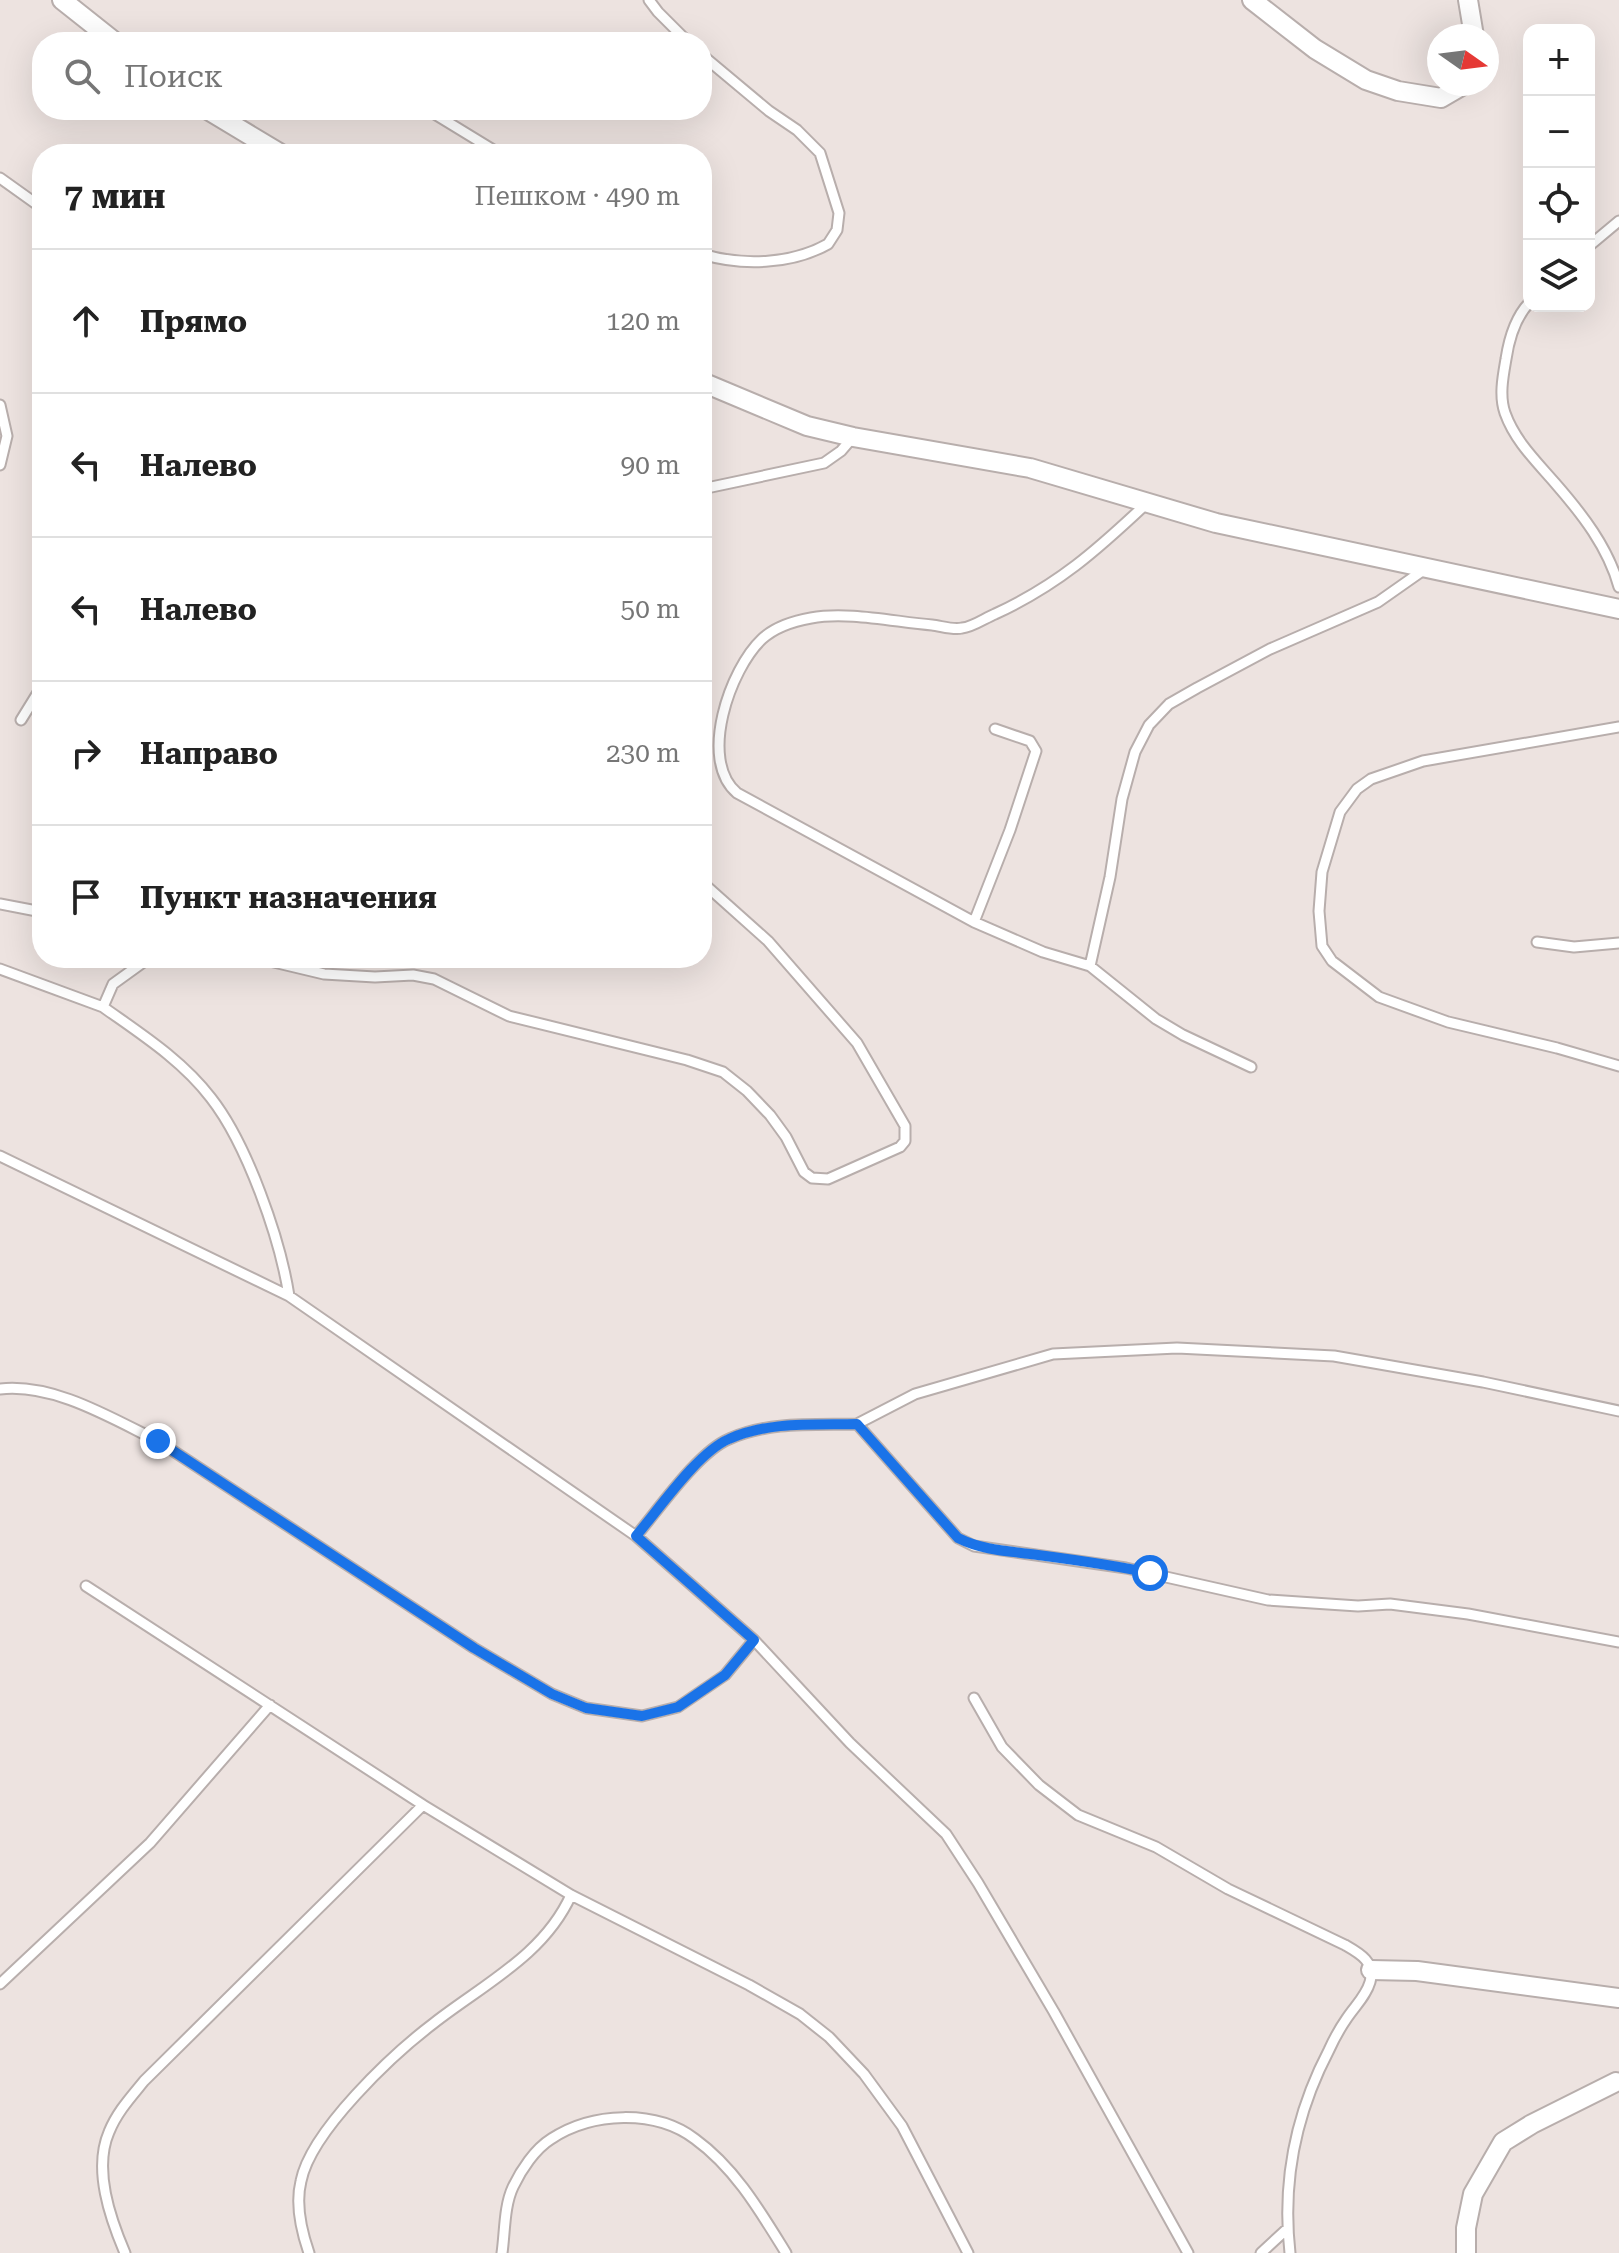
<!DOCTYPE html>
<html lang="ru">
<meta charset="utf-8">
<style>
:root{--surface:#fff;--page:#f2f2f2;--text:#222;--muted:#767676;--line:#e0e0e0}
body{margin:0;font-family:"Roboto Serif",serif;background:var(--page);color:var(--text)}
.controls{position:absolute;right:24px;top:24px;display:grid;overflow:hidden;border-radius:16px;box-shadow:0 8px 32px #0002}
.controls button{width:72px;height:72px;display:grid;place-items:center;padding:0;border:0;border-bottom:2px solid var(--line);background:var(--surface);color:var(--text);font:40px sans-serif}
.compass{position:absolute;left:1427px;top:24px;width:72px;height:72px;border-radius:50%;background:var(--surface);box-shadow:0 8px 32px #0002;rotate:104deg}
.stop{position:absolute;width:24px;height:24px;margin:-18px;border:6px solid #1a73e8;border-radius:50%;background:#fff}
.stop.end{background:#1a73e8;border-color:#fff;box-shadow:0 2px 8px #0008}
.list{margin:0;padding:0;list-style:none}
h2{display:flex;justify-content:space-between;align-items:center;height:104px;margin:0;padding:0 32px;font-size:34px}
h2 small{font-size:26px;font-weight:400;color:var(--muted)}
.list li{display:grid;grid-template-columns:52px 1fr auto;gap:24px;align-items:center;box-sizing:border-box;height:144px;padding:0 32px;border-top:2px solid var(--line)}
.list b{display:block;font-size:30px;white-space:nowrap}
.list em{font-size:26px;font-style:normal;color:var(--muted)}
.icon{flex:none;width:44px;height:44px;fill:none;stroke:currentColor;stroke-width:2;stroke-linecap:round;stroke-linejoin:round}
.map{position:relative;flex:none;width:1619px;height:2253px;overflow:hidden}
.search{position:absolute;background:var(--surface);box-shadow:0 8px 32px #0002;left:32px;top:32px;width:680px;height:88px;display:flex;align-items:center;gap:20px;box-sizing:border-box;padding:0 28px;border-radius:32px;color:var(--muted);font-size:30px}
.panel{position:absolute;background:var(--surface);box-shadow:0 8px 32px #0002;left:32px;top:144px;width:680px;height:824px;border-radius:32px}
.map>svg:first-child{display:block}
</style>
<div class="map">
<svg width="1619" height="2253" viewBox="0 0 1619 2253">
<rect width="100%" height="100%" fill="#ede3e0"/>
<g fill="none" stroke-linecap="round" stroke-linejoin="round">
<defs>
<path id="lane" d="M649,0L658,12L688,42
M702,55L769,111L797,130L820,153L839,213L837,230L828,244C791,265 741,266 702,254
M428,110L500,154
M0,178L42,208
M1589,246L1619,221
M1529,303C1515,318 1509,339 1506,359C1503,376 1499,396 1505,413C1515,441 1536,461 1555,483C1582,514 1608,547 1619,587
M0,405L7,436L0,465
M702,489L824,463L841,451L853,437
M1146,504C1097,550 1058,585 995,614C985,618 973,627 962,628C953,630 941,626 932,625C895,622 847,611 811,618C794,621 775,627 762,639C730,669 698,760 737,793L974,922L1043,952L1090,966L1156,1019L1183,1035L1251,1067
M21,720L42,686
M1619,727L1423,761L1371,779L1357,789L1340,812L1322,872L1319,911L1322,946L1332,961L1379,997L1448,1022L1557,1048L1619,1066
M0,904L42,912
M974,922L1010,830L1036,751L1030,741L995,729
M1537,942L1574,947L1619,943
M149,958L113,984L103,1007C141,1034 182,1060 211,1098C247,1144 280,1238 289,1296
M257,958L324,974L375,977L413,975L434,979L509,1016L687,1060L723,1072L747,1091L770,1115L786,1137L804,1172L812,1178L828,1179L900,1147L905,1141V1126L857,1043L768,941L702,882
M1090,966L1110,877L1122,799L1135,752L1149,725L1169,704L1197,688L1270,649L1378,602L1425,569
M0,969L103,1007
M0,1156L289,1296L636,1536L754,1640L850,1743L946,1834L978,1883L1054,2012L1188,2253
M0,1389C54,1383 111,1418 158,1441L474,1648L552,1694L586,1708L642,1716L678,1707L725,1675L754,1640
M857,1424L915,1394L1053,1354L1177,1348L1334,1356L1483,1382L1619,1411
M636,1536C659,1509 698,1452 729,1439C769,1421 815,1425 857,1424L958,1538L974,1546L1126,1568L1268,1600L1358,1606L1390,1604L1468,1614L1619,1642
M86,1586L423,1805L571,1895L749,1985L800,2014L829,2037L864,2074L902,2126L968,2253
M974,1698L1002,1747L1039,1785L1078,1815L1156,1847L1228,1889L1345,1945C1359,1953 1376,1962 1370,1982C1366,1996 1355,2006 1347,2018C1340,2028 1334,2039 1329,2050C1296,2113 1282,2182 1290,2253
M0,1984L150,1843L270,1705
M125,2253C110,2218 93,2169 109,2132C117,2112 131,2097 144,2081L423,1805
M309,2253C301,2230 295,2205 301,2181C311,2131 393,2054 434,2023C484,1984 544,1955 571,1895
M502,2253C505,2232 504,2206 513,2187C521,2170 535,2149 551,2139C592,2112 655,2109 695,2139C735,2168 760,2211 786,2253
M1261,2253L1287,2229"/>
<path id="street" d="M62,0L115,42
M1252,0L1315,49L1366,80L1398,91L1441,98L1465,84
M1468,0L1474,36
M208,110L281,154
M702,382L807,426L853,437L1030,468L1216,523L1619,609
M1371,1970L1417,1971L1619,1998
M1466,2253V2228L1473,2194L1503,2142L1532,2124L1616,2082"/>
</defs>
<!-- lane casing -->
<use href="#lane" stroke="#b8aeac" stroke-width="13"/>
<!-- street casing -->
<use href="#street" stroke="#b8aeac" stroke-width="22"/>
<!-- lane -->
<use href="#lane" stroke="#fff" stroke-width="9"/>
<!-- street -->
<use href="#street" stroke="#fff" stroke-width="18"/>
</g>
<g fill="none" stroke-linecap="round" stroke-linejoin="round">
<!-- route -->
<path stroke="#1a73e8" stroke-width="10" d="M158,1441L474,1648L552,1694L586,1708L642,1716L678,1707L725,1675L754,1640L636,1536C659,1509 698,1452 729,1439C769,1421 815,1425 857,1424L958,1538C984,1551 1010,1551 1038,1555C1076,1560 1113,1565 1150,1573"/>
</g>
</svg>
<div class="controls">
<button>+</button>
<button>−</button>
<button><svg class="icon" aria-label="locate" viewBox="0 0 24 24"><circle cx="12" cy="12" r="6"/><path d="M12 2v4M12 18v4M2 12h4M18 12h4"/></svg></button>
<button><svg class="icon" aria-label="layers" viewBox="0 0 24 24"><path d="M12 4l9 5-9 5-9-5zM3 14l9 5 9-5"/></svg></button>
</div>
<svg class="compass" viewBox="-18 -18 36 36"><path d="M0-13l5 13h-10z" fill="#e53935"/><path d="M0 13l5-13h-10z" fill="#767676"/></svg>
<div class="stop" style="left:1150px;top:1573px"></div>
<div class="stop end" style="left:158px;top:1441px"></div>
<div class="search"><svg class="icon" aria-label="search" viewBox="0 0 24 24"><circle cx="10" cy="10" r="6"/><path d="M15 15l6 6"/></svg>Поиск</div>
<section class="panel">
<h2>7 мин<small>Пешком · 490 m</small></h2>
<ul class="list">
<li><svg class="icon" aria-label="ahead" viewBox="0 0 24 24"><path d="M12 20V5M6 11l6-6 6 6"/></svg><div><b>Прямо</b></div><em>120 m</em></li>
<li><svg class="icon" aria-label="left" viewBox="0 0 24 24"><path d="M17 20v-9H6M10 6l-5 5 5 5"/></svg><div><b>Налево</b></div><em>90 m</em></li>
<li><svg class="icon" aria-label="left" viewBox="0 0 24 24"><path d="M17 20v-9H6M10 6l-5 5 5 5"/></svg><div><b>Налево</b></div><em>50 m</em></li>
<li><svg class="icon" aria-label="right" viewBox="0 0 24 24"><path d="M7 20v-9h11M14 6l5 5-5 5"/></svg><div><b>Направо</b></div><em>230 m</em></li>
<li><svg class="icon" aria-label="arrive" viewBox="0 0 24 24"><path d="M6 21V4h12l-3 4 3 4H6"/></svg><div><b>Пункт назначения</b></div></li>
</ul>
</section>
</div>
